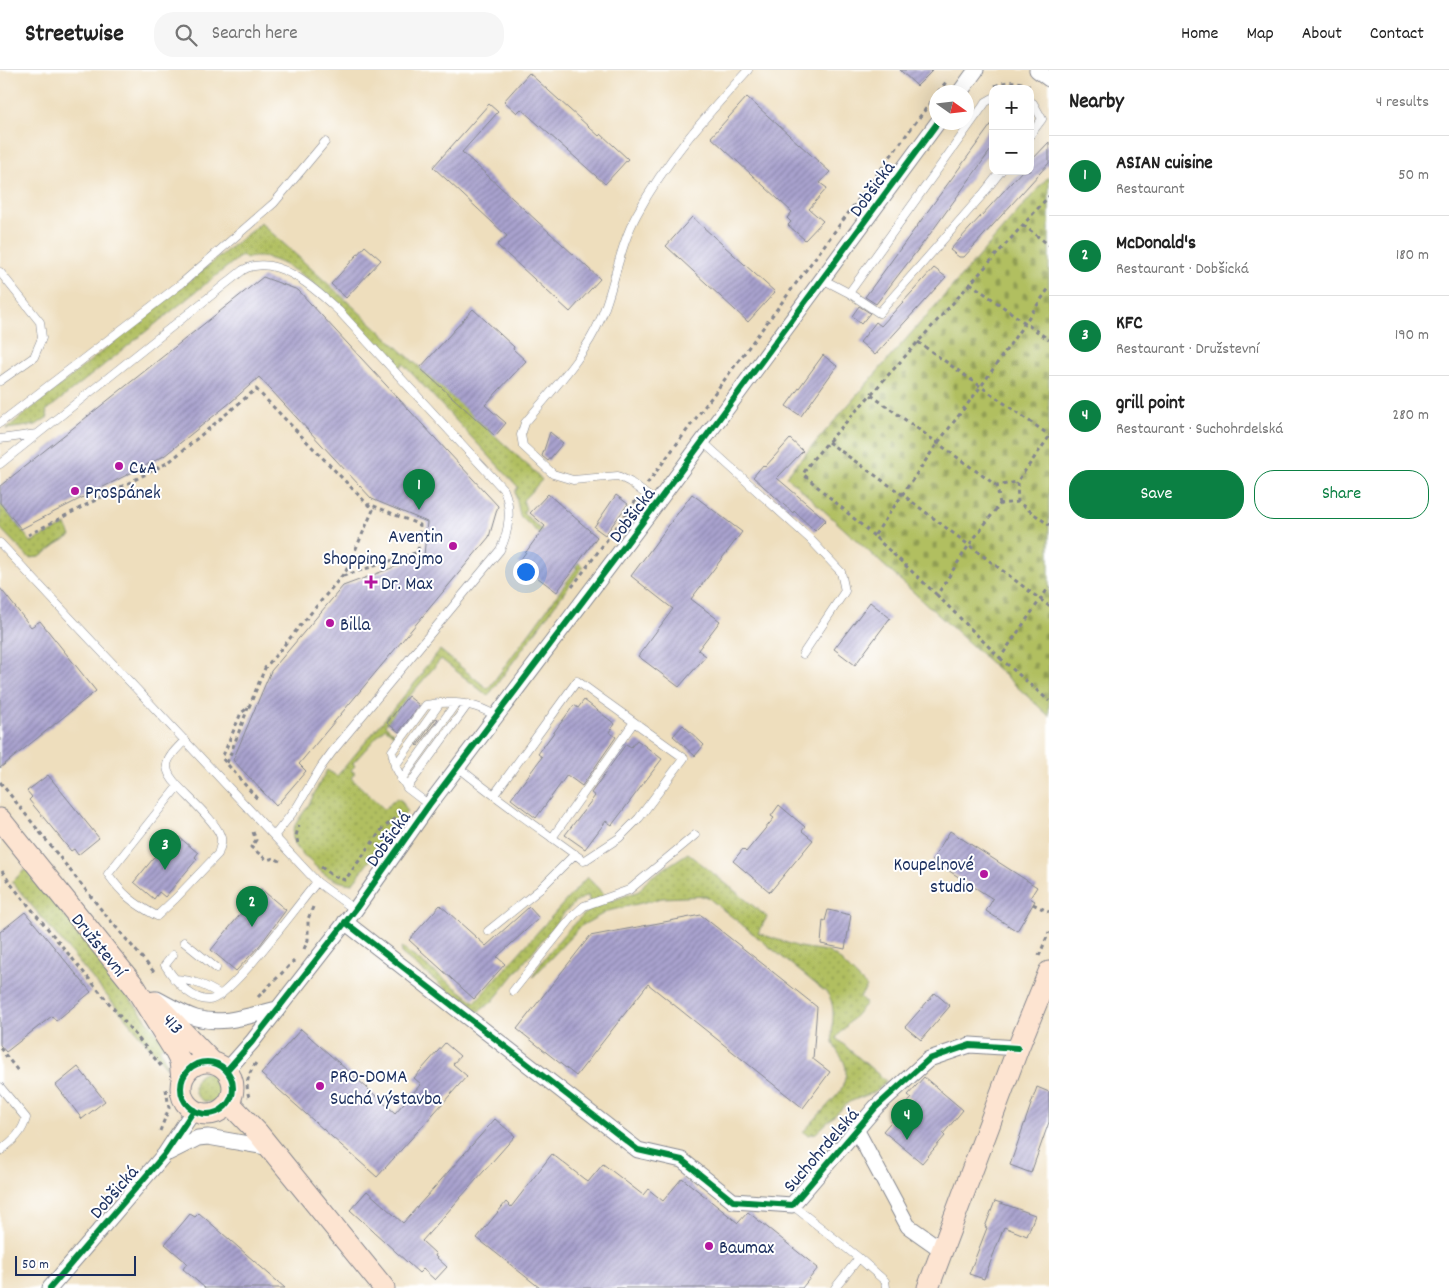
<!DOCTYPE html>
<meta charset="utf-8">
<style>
:root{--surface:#fff;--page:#f6f6f6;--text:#222;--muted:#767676;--line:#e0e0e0;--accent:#0b8043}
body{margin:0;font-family:Dekko,sans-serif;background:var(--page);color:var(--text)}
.controls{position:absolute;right:15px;top:15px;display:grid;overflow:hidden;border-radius:10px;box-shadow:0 5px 20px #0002}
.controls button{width:45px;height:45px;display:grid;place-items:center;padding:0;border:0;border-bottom:1px solid var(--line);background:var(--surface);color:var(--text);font:25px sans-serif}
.compass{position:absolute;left:929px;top:15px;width:45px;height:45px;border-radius:50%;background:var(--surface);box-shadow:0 5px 20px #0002;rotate:104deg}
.scale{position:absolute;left:15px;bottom:12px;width:121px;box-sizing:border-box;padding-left:5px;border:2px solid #1b2f5e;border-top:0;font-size:14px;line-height:18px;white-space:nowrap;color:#1b2f5e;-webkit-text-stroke:4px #fff;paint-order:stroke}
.you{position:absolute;left:525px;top:501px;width:18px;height:18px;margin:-12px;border:4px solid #fff;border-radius:50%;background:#1a73e8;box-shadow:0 0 0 8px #1a73e833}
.badge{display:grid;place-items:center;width:32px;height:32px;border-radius:50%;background:var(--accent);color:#fff;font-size:16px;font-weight:700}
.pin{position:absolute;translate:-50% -41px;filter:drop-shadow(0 1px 2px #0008)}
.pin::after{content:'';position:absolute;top:26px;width:18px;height:15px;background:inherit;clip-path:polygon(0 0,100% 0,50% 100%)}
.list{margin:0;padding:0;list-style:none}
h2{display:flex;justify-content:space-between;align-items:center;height:65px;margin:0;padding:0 20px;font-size:21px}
h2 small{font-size:16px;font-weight:400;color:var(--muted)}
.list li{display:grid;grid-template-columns:32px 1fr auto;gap:15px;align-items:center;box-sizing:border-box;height:80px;padding:0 20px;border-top:1px solid var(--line)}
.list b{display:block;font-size:19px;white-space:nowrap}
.list p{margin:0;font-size:16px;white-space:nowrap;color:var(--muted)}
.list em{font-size:16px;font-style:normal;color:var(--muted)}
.actions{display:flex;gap:10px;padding:15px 20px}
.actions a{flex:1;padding:11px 0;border:1px solid var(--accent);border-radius:20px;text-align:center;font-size:18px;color:var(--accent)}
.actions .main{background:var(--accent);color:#fff}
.icon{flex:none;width:28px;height:28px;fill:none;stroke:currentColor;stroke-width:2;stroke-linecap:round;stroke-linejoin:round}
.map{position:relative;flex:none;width:1049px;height:1218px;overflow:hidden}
header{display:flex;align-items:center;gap:30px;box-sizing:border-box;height:70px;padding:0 25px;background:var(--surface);border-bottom:1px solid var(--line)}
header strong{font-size:24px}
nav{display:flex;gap:28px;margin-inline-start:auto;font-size:18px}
.search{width:350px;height:45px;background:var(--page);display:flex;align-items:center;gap:12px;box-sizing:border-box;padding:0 18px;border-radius:20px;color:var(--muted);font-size:19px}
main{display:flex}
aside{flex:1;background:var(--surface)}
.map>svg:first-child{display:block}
</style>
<header>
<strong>Streetwise</strong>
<div class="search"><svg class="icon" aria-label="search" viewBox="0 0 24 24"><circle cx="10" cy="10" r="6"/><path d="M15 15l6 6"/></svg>Search here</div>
<nav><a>Home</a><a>Map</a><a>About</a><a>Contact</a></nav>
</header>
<main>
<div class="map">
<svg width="1049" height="1218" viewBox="0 0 1049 1218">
<defs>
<pattern id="grass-dots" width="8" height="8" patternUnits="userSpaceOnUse" patternTransform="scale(1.25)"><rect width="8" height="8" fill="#b1bf61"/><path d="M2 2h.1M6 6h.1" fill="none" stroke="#8f9c53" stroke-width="1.8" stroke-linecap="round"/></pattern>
<pattern id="cemetery-stones" width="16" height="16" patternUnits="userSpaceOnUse" patternTransform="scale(1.25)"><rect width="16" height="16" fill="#b1bf61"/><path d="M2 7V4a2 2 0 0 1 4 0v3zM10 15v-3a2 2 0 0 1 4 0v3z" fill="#8f9c53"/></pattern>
<pattern id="building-hatch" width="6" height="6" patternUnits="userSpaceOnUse" patternTransform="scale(1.25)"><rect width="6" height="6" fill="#a9a2ce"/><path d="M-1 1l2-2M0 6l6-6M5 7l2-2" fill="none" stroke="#8984aa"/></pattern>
</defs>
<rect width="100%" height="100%" fill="#fff"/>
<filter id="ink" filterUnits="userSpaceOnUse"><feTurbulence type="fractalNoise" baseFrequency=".02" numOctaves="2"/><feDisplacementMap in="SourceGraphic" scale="10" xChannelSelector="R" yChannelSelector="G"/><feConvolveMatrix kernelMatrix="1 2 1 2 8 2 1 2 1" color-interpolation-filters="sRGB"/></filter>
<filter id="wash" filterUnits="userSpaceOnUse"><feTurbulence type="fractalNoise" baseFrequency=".0096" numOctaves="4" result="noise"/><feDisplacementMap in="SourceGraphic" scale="20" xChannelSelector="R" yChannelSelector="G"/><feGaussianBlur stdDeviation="1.12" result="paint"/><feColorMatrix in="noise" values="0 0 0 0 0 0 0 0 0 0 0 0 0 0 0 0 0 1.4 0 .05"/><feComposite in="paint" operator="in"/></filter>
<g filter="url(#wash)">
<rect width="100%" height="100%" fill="#eedebd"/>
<!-- grass -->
<path fill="url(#grass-dots)" stroke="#667760" d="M261,153L535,402L542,410L523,430L526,439L523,443L583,497L488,626L441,589L385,655L396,665L395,666L385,658L353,693L355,696L351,700L355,703L351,708L384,739L397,728L402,731L407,741L352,814C335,812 323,805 312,793C305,786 295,779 293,769C290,756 303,745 309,734C315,723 320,711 327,700L337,706L424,602L422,601L440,580L488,619L577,498L520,446L515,422L518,417L403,294L398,298C372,270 289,171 246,189L242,185L46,341L48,347L36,355L6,359Z
M0,433L31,472L66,455L71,466L57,474L40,487L29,488L0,458Z
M688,783L767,847L758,863L799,877L827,881L838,888L867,917L860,927L866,933L836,968L886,1011L877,1021L849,1032L816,1063L809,1065L803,1062L839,1023C843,1016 846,1008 846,1001C846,989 836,983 833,972C830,955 838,938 827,923L706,826L662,828L608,841L581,856L533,907C537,894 579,844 591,840L588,825L576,832L564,843L492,932L478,942L473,941L402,884L401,877L475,932L587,807L611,831L639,821L648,809Z
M24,800L29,801L31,803L161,968L165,975L160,979L164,988L167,998L12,812Z
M194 1017a15 15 0 1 1 30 0a15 15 0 1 1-30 0Z"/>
<!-- cemetery -->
<path fill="url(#cemetery-stones)" stroke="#667760" d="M1049,106V646L786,406Z"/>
<g id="blocks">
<!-- building -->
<path fill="url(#building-hatch)" d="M900,0H933L917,16Z
M529,3L599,66L601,64L628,89L605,114L521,39L517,43L504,31Z
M747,27L830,102L820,113L827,118L809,139L823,151L805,170L788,155L791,152L787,148L792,142L711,67Z
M489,34L498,42L462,82L600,209L570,242L497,175L507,166L433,97Z
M993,52V77L930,164L876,234L865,227Z
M1049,72V93L964,187H959L950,180L1022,101H1030V92Z
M692,147L775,222L748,252L666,176Z
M365,176L381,190L346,228L331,214Z
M934,198L946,207L875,285L860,272L876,252L881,256Z
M263,207L298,220L498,436L489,467L299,694L306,701L276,736L233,690L271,601L343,516L424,486L427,452L372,429L259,307L231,332L164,386L21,459L0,433V416Z
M859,236L870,243L861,254L852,246Z
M473,239L514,277L513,279L526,291L485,335L506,353L495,366L420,298Z
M823,285L837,296L801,346L786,336Z
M550,362L563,373L548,391L542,386Z
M790,369L803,381L777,408L826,450L815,461L794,441L793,443L753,407L763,395L765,397Z
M548,424L597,467L557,522L518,493L545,456L530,443Z
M692,424L742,462L691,529L720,551L698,580L706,586L679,617L638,586L673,539L631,506Z
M616,425L628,434L605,465L594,457Z
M0,518L31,557L40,551L96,621L0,698Z
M870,532L890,548L855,595L834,579Z
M408,626L419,635L399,662L387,653Z
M584,630L615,654L609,662L616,667L582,716L567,705L536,748L511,729L542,687L538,684L574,635L578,638Z
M436,648L438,649L418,676L417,675Z
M683,655L704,675L695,686L673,666Z
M637,670L662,689L612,755L606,751L585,779L565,765L595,726L591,723L626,674L631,677Z
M48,705L99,768L78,785L74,779L71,781L29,730L32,727L27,721Z
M779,735L805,757L802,761L813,770L770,822L733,791L743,779L746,782L774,748L771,746Z
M950,761L1037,817L1030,828L1035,831L1017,861L986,841L993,829L932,790Z
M171,767L176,771L179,767L198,783L195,787L197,789L165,827L159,822L154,829L134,812Z
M261,819L286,840L260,875L236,901L211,880Z
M440,835L486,876L529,837L539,848L497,887L505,894L474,929L409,870Z
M828,840L851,845L845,879L821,874L823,850L825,851Z
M25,842L91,922L56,951L52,946L6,982L0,975V862Z
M701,845L817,937L813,989L830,1002L803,1038L648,914L576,1006L517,959L590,866Z
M935,923L950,936L921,970L905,957Z
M301,959L395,1043L421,1014L414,1008L445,973L460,986L453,994L467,1006L377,1107L261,1004Z
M78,997L105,1031L82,1049L56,1015Z
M924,1007L963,1040L943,1064L945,1066L922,1093L883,1061L912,1028L908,1025Z
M1037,1017L1049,1022V1052L1031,1103L1010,1095Z
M495,1049L515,1066L422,1171L436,1184L435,1186L447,1197L435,1210L423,1199L419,1203L350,1140L367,1121L403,1153Z
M552,1084L588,1112L603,1094L643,1125L648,1119L663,1131L682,1108L738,1153L748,1142L818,1198L802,1218H540L477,1168L506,1132L511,1137Z
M995,1131L1035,1145L1027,1166L1004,1157L984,1209L969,1204L987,1158L985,1157Z
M199,1143L285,1218H205L183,1199L187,1193L165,1174L190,1144L195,1147Z"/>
</g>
</g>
<g filter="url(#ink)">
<use href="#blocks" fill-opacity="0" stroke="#84868e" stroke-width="1"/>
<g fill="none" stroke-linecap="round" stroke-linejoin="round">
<defs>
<path id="lane" d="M1030,32L1033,33L1042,49L1030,65
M0,202L40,252L42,268L34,287L0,311
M822,209L849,223L879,243L983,124L1001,101
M849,223L986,32L993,28
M0,353L182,213L274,133L325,72
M0,369L37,364
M703,372L810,469L841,502L845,521L803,584
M0,394L243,200C277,182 316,220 339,241L504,420C512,439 509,462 500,480L332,682L321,697L297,737L275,765
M657,433L630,412L618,406L573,410L553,404L523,376L521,365L525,353C552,320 584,288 601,248C615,215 619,177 637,144C666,90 706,46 748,0
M0,473L317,812L355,840
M395,696L392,681L426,635L440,633
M458,697C498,730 542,760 584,791L619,768L639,748L684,688L577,611L494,725
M401,710L456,633
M178,716C189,728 215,751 220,765C223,771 220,778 218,784L176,828L157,846C134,834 122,824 108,804L178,716C158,695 168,688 185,670
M407,718L468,634
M429,735L407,718L395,696L440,633C462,632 478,635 496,646
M552,768L634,652
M488,861L539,820L575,784
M184,872L216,898
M173,885L165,895C174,909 190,930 209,930C229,930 300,832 317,812
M174,909C193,910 205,915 221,925
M513,921L574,845L584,836L629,820L695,765
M0,1017L26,1048C22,1064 12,1071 0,1081
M792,1135L859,1188L835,1218
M859,1188L885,1211L886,1218"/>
<path id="street" d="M1037,0L1049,9
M960,22L976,0
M345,852L638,1080L682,1090L733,1131L792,1135L876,1037L929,989L970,975L1018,978
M157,929C170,936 183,944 196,948C224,956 250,945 277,939
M227,1000L252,972L355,840L429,735L657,433L938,52
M857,1061L908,1156L942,1180
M168,1083L198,1068L208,1067L271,1078
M50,1218L165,1084L194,1040"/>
<path id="secondary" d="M0,749L135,917L176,983L180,991L182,1009
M154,932L211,991
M181 1018a26 26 0 1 1 52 0a26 26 0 1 1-52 0Z
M229,1033L258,1063L384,1218
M928,1218L1018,978L1049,902"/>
</defs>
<!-- lane casing -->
<use href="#lane" stroke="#84868e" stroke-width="9"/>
<!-- street casing -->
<use href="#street" stroke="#84868e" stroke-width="17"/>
<!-- secondary casing -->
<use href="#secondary" stroke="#84868e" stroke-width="23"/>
<!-- path -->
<path stroke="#84868e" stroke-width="3" stroke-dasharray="4 4" stroke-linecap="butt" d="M995,16C1009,9 1020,11 1033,18
M938,22L947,11
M1023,155L1049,175
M970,213L1049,270
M918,272L1049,365
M871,325L997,416
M1049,367L1017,412L1018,432L1049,455
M828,372L903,425L1049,536
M647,414L936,25
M1018,432L1000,434L969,475L937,525L1000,588L1049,517
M1000,434L997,416L1017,412
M28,465L169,392L256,319L373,440L346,501L265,598L249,637L241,643L222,688L259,731
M874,466L803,404L812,390L1049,126
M343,506L418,482L420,455L369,434
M572,517L637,429
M937,525L874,466L937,374L982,315L1049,218
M1000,588L1049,631
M227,693L248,638
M0,712L104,843L155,903
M253,762L256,770L251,777L267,790L274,788L280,791
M298,773L296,766L299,755
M321,797L333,806L345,810L383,758L404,742
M2,801L10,813L161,996
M1033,834L1049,842
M304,879L308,870V849L313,837
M1039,886L1049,862
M258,927L294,891
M0,978L18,1001
M249,1027C245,1014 248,1004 256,993
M160,1061L169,1038L166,1019"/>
<!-- lane -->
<use href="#lane" stroke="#fff" stroke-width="8"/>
<!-- street -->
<use href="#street" stroke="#fff" stroke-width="15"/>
<!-- secondary -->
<use href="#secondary" stroke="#fde4d1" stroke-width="21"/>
<defs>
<path id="cycleway" d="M345,852L638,1080L682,1090L733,1131L792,1135L876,1037L929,989L970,975L1018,978
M181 1018a26 26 0 1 1 52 0a26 26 0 1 1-52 0Z
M227,1000L252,972L355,840L429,735L657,433L938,52
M50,1218L165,1084L194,1040"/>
</defs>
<!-- cycleway casing -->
<use href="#cycleway" stroke="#fff" stroke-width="9"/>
<!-- cycleway -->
<use href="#cycleway" stroke="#00873e" stroke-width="6"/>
</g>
</g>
<!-- markers -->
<g fill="#b5179e" stroke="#fff" stroke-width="2">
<circle cx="119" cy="396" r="5"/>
<circle cx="75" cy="421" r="5"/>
<circle cx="453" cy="476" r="5"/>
<path d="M368.5 504.5h5v5h5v5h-5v5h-5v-5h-5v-5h5z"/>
<circle cx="330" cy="553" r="5"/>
<circle cx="984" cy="804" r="5"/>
<circle cx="320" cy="1016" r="5"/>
<circle cx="709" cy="1176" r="5"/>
</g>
<g text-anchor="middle" stroke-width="4" stroke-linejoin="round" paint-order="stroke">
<!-- street labels -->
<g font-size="19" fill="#1b2f5e" stroke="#fff">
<text transform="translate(871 118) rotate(-54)" y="7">Dobšická</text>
<text transform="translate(631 444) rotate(-53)" y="7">Dobšická</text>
<text transform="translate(387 768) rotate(-55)" y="7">Dobšická</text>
<text transform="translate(100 874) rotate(51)" y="7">Družstevní</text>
<text transform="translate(174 953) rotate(47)" y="7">413</text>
<text transform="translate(820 1079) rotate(-49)" y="7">Suchohrdelská</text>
<text transform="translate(113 1121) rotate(-49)" y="7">Dobšická</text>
</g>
<!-- poi labels -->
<g font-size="19" fill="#1b2f5e" stroke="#fff" text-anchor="start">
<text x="129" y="403">C&amp;A</text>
<text x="85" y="428">ProSpánek</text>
<text x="443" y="472" text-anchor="end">Aventin<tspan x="443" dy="22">Shopping Znojmo</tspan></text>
<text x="381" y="519">Dr. Max</text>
<text x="340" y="560">Billa</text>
<text x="974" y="800" text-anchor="end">Koupelnové<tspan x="974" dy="22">studio</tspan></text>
<text x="330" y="1012">PRO-DOMA<tspan x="330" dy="22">Suchá výstavba</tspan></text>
<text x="719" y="1183">Baumax</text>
</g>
</g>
</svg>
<div class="controls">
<button>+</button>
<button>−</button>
</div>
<svg class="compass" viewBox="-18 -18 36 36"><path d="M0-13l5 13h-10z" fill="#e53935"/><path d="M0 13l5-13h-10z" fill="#767676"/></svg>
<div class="scale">50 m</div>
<div class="you"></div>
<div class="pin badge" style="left:419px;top:440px">1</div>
<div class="pin badge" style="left:252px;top:857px">2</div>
<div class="pin badge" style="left:165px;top:800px">3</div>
<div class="pin badge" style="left:907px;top:1070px">4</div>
</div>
<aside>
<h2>Nearby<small>4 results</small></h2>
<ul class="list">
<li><span class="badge">1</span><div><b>ASIAN cuisine</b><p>Restaurant</p></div><em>50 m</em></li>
<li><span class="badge">2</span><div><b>McDonald's</b><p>Restaurant · Dobšická</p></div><em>180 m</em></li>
<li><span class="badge">3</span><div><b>KFC</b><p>Restaurant · Družstevní</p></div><em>190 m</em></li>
<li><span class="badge">4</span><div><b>grill point</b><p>Restaurant · Suchohrdelská</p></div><em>280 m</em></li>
</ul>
<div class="actions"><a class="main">Save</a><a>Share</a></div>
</aside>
</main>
